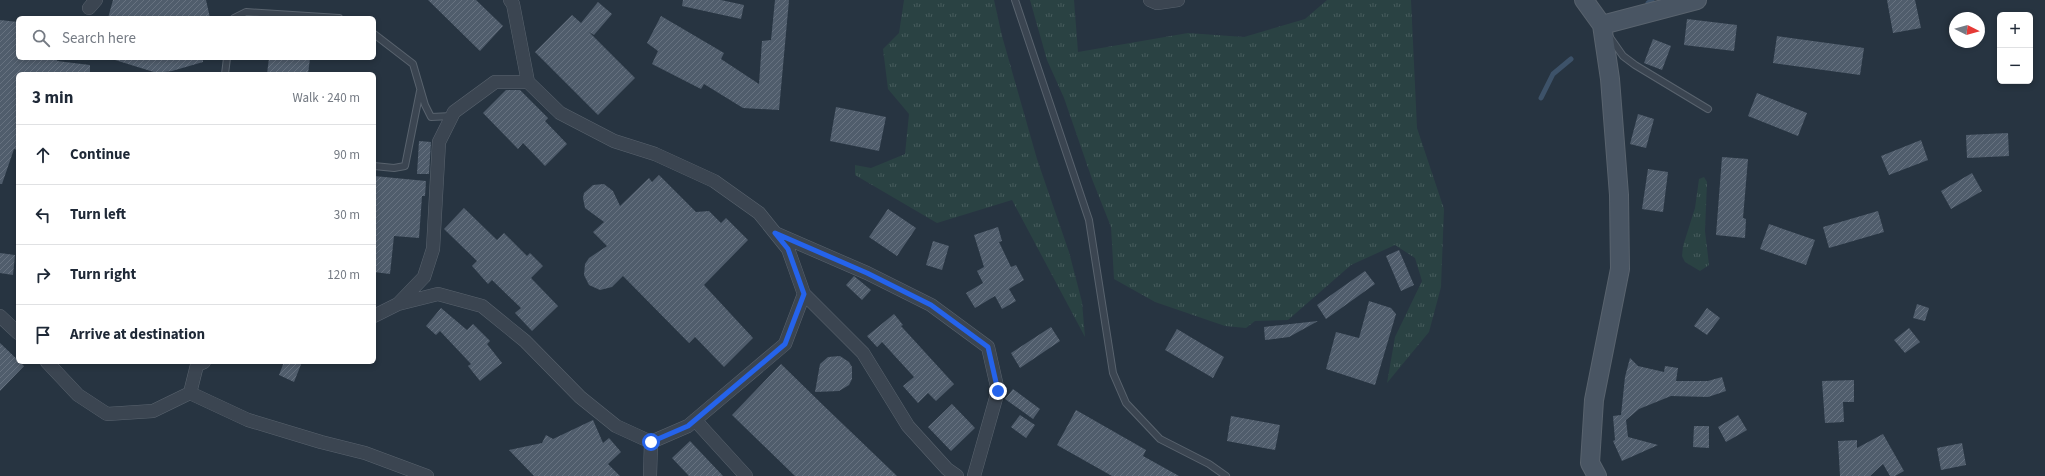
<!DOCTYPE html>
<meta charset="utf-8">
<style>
:root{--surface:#fff;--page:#f6f6f7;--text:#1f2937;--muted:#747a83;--line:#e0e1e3}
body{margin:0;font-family:"Source Sans 3",sans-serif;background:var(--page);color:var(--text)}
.controls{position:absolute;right:12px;top:12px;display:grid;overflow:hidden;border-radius:6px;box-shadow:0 2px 6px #0003}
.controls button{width:36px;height:36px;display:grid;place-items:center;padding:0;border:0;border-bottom:1px solid var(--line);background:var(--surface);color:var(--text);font:20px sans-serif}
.compass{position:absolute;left:1949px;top:12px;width:36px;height:36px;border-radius:50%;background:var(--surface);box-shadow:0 2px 6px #0003;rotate:96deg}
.stop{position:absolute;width:12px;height:12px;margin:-9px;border:3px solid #2563eb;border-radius:50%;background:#fff}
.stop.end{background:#2563eb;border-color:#fff;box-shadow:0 1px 4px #0008}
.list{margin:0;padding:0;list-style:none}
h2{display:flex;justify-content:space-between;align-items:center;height:52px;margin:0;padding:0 16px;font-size:17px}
h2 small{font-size:13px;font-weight:400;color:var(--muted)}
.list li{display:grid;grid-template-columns:26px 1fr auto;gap:12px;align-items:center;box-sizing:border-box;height:60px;padding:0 16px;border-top:1px solid var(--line)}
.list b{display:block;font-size:15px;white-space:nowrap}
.list em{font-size:13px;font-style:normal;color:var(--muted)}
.icon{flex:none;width:22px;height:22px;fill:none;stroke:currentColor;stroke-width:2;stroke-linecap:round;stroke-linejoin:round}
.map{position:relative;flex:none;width:2045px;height:476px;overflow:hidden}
.search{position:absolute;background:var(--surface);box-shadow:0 2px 6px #0003;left:16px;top:16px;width:360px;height:44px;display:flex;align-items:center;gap:10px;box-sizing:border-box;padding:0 14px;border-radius:6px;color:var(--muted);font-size:15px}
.panel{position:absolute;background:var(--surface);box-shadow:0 2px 6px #0003;left:16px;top:72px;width:360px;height:292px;border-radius:6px}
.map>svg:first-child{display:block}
</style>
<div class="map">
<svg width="2045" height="476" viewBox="0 0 2045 476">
<defs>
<pattern id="grass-tufts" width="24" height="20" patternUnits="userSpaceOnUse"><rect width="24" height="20" fill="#2a4243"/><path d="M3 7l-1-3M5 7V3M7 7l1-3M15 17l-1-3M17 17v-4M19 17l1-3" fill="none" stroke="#475c5d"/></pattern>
<pattern id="building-hatch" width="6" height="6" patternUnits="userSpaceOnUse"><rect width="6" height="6" fill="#505d6c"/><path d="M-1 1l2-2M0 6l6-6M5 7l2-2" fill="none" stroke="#677280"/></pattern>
</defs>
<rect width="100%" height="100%" fill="#273441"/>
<!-- grass -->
<path fill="url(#grass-tufts)" d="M904,0H994L1002,36L1037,159L1069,252L1082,302L1085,337L1012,200L937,223L855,175V165L871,168L905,154L909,114L888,89L883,49L899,33Z
M1030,0H1074L1078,52L1188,33L1244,37L1305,19L1327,0H1411L1417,128L1444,209L1441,287L1429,332L1387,383L1395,337L1422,281L1415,258L1395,245L1351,265L1288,320L1255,321L1246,328L1225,326L1155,302L1114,279L1111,227L1092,179L1064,98L1047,60Z
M1704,177L1707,182L1705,231L1709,265L1700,271L1685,262L1682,256L1683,246L1695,208L1699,179Z"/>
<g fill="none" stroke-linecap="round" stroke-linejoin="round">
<!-- stream -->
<path stroke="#3d5269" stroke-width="5" d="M1648,3L1652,0
M1541,98L1553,74L1571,59"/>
</g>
<!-- building -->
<path fill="url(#building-hatch)" d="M113,0H206L210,18H108Z
M428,0H476L503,26L480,51Z
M683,0H721L744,5L741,19L682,6Z
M775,0H789L779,110L743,108L704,84L701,89L652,64L658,51L647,43L661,16L724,53L721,59L759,84L762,41L771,40Z
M1887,0H1915L1921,28L1893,33Z
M598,2L612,14L594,35L589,32L635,78L598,115L535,52L572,15L581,23Z
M1687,19L1737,25L1734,51L1684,45Z
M0,20L18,22V58H58L57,61L90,65V74H18V150L14,149L2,184H0Z
M1777,36L1864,48L1860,75L1773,63Z
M1653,39L1671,46L1662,70L1644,63Z
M116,58H203V62L172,71L157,73L115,60Z
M269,58H310L308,74H267Z
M506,90H520L548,118L545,121L567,144L545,166L523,143L518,149L483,113Z
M1757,93L1807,113L1798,136L1748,116Z
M836,107L886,117L879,151L830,141Z
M1638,114L1654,119L1646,148L1630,144Z
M2008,133L2009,156L1967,158L1966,135Z
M1921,140L1928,160L1889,175L1881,156Z
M419,141L431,142L429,174H417Z
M1722,157L1748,159L1743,218L1746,219L1745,238L1716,235Z
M1648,169L1668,172L1663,212L1642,209Z
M1972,173L1982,191L1951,209L1941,191Z
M659,175L696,212L709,211L721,223L726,218L748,240L704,285L753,338L724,367L695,337L689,343L623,276L612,287L600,290L589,285L584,275L585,264L589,258L607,246L593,232L604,222L585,208L583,198L584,193L593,185L604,184L613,191L620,206L649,178L652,182Z
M374,176L426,181L425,196H422L419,238L394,236L390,274L374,272Z
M464,208L497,240L504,233L527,256L530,253L543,266L531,278L558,306L532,331L515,313L521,308L492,280L488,284L472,266L477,261L444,229Z
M888,209L916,228L897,256L869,237Z
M1878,211L1884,232L1829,248L1823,227Z
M1769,224L1815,240L1806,265L1760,249Z
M998,227L1002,241L999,242L1011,267L1016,265L1024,280L1009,289L1016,301L1002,309L995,296L975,308L966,293L983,283L977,271L984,267L974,235Z
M933,241L949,246L942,270L926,265Z
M1399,250L1414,285L1401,291L1386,256Z
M0,253L15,255L13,275L0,273Z
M1365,271L1375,284L1326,319L1317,305Z
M854,276L871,290L862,300L846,285Z
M1369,301L1391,308L1396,314L1375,385L1326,369L1336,332L1359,338Z
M1917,304L1929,308L1925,321L1913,318Z
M441,308L467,330L473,324L490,341L487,344L502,363L480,381L468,366L471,364L440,331L436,335L426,326Z
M1707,308L1720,318L1707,335L1694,326Z
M894,314L903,325L901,326L954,384L936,401L928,393L918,403L903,386L914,377L882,342L877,347L867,336Z
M1318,321L1289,337L1265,340L1264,327Z
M1051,327L1060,341L1020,368L1011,353Z
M1909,328L1920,342L1905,353L1894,340Z
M1177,329L1224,357L1213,378L1165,350Z
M0,343L24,366L0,391Z
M840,356L849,362L852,367V379L849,385L839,391L815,392L820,364L828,357Z
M1630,358L1638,366L1664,372L1665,366L1678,368L1676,381H1708L1722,377L1726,391L1708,397L1671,396L1639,409L1626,420L1628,437L1658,445L1622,461L1613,441L1615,440L1613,416L1621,415L1625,377Z
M284,362H302L294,382L279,375Z
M781,364L824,406L897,476H795L732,415Z
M1854,380V402H1843L1844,422L1825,423L1822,381Z
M1013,389L1040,409L1033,419L1005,399Z
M952,404L975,428L951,451L928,427Z
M1076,410L1146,450L1143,456L1179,476H1112L1057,445Z
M1020,415L1035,425L1026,438L1011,427Z
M1738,415L1747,430L1726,442L1718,427Z
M1231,416L1280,425L1275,450L1227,441Z
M593,420L603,443L609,438L621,452L608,464L620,476H534L509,450L542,443L546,435L553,439Z
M1694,426H1709V448L1693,447Z
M1883,434L1904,471L1895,476H1890L1883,464L1870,476H1840L1838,441L1857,440V448Z
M690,441L723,476H689L672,458Z
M1962,443L1966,465L1941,470L1937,448Z"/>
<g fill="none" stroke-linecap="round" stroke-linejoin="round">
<defs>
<path id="lane" d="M1015,0L1089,220L1113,373L1126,403L1160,439L1209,464L1226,476
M234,18L246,12L339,18
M374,34L413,64L425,105L431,117L452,116
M1609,36L1623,56L1635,65L1708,109
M225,74L227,58
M374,166L394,168L405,166L420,91"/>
<path id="street" d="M1150,0L1157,3L1178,0
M89,8L96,0
M777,234L867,273L931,305L988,347L998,391L974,476
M804,294L863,353L908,426L947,469L957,476
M398,304L424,277L433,249L439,142L454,112L495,82H528
M0,316L18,333
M374,316L398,304L438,294L482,306L525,341L580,397L616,426L651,442L688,426L785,344L804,294L788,249L759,213L714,181L655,154L614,141L560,113L528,82L513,4L510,0
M47,362L78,395L107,414L153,411L190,393L197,365L204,362
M190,393L248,420L321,442L365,453L427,476
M695,420L746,476
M650,476L651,442"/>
<path id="secondary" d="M1584,0L1602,25L1610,79L1619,195L1620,269L1594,400L1590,463L1597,476
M1602,25L1697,0"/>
</defs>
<!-- lane casing -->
<use href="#lane" stroke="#59636e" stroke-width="8"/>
<!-- street casing -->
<use href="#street" stroke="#59636e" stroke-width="14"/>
<!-- secondary casing -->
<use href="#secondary" stroke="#59636e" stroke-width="20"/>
<!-- lane -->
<use href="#lane" stroke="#3b4551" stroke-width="6"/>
<!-- street -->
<use href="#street" stroke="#3b4551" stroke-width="13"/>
<!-- secondary -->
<use href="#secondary" stroke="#495563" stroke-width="18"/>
</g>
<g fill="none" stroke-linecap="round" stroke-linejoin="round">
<!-- route -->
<path stroke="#2563eb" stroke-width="5" d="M651,442L688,426L785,344L804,294L788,249L775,233L867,273L931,305L988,347L998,391"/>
</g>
</svg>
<div class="controls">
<button>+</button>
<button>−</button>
</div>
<svg class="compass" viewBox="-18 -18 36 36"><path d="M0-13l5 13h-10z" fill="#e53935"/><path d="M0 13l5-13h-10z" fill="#747a83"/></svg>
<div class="stop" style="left:651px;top:442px"></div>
<div class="stop end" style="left:998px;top:391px"></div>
<div class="search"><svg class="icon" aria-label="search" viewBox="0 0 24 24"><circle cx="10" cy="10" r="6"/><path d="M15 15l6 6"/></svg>Search here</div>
<section class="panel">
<h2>3 min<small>Walk · 240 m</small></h2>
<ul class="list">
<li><svg class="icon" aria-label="ahead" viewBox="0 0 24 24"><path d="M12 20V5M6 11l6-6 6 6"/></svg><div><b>Continue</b></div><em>90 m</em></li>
<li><svg class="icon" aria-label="left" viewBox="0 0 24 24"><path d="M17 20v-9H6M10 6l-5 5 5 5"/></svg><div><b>Turn left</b></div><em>30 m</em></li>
<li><svg class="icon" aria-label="right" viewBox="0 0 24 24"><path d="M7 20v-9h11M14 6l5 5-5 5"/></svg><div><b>Turn right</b></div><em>120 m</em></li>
<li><svg class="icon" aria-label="arrive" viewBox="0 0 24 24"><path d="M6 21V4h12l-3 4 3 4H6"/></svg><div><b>Arrive at destination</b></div></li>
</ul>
</section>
</div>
